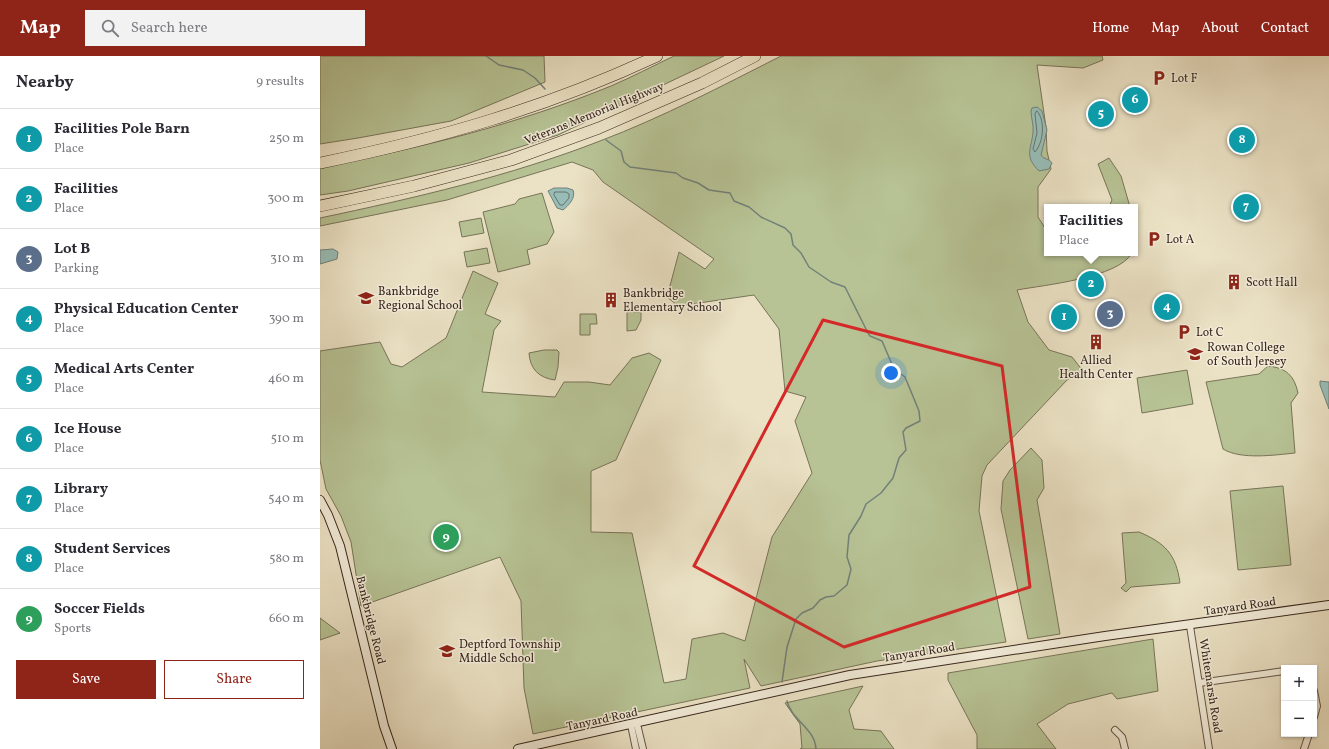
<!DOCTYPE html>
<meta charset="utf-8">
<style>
:root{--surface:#fff;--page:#f2f2f3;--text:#2b2b33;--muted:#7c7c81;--line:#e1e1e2;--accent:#8f2418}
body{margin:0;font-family:Vollkorn,serif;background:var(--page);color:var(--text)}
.controls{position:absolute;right:12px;bottom:12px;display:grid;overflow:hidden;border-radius:0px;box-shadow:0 1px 3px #0004}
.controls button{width:36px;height:36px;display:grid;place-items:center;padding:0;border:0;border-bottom:1px solid var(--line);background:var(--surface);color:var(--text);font:20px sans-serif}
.you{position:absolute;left:571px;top:317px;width:14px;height:14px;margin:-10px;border:3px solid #fff;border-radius:50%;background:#1a73e8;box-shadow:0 0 0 6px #1a73e833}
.badge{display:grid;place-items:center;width:26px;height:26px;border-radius:50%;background:var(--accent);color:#fff;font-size:13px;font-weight:700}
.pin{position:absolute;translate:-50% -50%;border:2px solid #fff;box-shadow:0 1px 4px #0006}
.popup{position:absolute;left:724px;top:148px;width:94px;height:52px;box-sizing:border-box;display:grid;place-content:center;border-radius:0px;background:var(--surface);filter:drop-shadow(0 1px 3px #0005);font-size:13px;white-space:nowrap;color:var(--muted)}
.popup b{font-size:15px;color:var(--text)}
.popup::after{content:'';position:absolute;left:50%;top:100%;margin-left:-8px;border:8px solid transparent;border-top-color:var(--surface)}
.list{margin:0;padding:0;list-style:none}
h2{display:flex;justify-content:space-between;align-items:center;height:52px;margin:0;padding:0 16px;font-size:17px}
h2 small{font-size:13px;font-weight:400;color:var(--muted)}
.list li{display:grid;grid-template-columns:26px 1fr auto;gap:12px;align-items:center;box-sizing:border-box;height:60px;padding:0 16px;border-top:1px solid var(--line)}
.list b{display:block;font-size:15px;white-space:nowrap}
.list p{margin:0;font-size:13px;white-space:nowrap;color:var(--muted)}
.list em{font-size:13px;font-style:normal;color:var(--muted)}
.actions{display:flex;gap:8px;padding:12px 16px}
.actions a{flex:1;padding:9px 0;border:1px solid var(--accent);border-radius:0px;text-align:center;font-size:14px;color:var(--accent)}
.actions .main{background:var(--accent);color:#fff}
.icon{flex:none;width:22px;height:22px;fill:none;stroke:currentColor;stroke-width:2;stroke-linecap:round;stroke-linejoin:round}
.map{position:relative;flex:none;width:1009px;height:693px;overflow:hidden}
header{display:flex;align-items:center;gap:24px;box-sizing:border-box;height:56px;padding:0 20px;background:var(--accent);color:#fff}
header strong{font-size:19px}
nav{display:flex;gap:22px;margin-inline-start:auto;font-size:14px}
.search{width:280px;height:36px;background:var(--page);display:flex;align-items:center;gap:10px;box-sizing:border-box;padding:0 14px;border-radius:0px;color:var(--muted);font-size:15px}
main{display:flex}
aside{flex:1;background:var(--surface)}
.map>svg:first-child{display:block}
</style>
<header>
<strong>Map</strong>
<div class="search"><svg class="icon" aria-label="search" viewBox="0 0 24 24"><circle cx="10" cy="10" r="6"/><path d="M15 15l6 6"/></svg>Search here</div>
<nav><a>Home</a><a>Map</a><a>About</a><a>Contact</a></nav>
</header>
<main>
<aside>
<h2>Nearby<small>9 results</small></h2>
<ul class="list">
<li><span class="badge" style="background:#0f9aa8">1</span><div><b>Facilities Pole Barn</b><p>Place</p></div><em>250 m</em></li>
<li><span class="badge" style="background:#0f9aa8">2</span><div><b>Facilities</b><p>Place</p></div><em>300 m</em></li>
<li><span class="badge" style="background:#5c6f8a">3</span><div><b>Lot B</b><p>Parking</p></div><em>310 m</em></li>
<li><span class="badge" style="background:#0f9aa8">4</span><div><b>Physical Education Center</b><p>Place</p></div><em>390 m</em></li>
<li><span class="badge" style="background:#0f9aa8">5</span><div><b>Medical Arts Center</b><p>Place</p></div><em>460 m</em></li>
<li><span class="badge" style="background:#0f9aa8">6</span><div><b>Ice House</b><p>Place</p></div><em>510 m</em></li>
<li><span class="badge" style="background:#0f9aa8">7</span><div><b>Library</b><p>Place</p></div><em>540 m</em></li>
<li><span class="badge" style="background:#0f9aa8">8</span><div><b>Student Services</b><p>Place</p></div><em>580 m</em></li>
<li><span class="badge" style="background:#2e9e5b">9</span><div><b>Soccer Fields</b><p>Sports</p></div><em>660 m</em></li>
</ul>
<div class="actions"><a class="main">Save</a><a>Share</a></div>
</aside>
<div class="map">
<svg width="1009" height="693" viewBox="0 0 1009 693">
<rect width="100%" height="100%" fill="#ebe2c5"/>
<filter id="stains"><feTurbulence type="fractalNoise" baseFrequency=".005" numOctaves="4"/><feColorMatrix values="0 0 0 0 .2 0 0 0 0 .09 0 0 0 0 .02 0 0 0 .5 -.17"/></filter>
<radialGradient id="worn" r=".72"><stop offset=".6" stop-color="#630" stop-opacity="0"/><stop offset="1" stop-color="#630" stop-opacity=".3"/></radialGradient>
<!-- green -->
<path fill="#b7c395" stroke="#787459" d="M0,0H224L225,26L131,65L38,82L0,88Z
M354,0H404L238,79L149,107L28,135L0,139V111C98,93 198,68 291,30C312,21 333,10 354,0Z
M461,0H782L783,4L763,12L717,9L726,71L727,95L731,113L718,131V161L727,175V197H812C798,222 724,229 697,234L708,266L729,294L752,301L763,315L747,324L667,409L662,420L659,455L686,586L557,605L441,630L424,603L430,632L213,678L204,632L201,545L180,501L41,550L31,486L21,460L6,433L0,404V295L60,286L71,308L82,311L126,282L153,215L178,227L165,258L181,265L174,274L162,336L235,341L244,326H269L290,329L312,302L329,297L341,304L296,404L271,415V476L312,477L344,627L366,623L372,583L403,577L425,585L452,481L492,417L475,365L486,341L465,335L459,273L434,239L358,250L347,241L359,196L385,213L394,203L283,126L273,114L252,106L127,144L0,170V162C95,142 190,120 280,85C343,61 402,30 461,0Z
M789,102L801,120L810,151H789L792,144L778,108Z
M222,137L234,176L227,188L207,194L210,208L178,216L163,156L195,148L199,143Z
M161,162L164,177L142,181L139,166Z
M167,192L170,207L147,211L144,196Z
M307,256H321V264L316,274L307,275Z
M260,258H276L277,268H270V279H260Z
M224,294H237L239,296L238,311L235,324C219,322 210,313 209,297Z
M948,310C966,312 974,319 978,337L971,347L975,397C955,399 921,404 903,393L886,326L939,318Z
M867,314L873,348L822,357L817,322Z
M711,392L722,404L724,432L717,444L740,578L708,583L681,453L683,425L690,414Z
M963,430L971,509L918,514L910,435Z
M819,476C845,487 856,498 860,527L811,531L806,536L801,532L806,527L802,477Z
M0,562L20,577L0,584Z
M833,583L838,635L797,643L792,637L748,648L717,668L736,693H657V679L628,624V617Z
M543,630L529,654L534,673L561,675L574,693H480L482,692L480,668L465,647Z"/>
<!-- water -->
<path fill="#98bdb7" stroke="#728179" d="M717,51L722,55L727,74L721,99C724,104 729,102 732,107L729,113L719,115C704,100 711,94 713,77C714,69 711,62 711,55L712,52Z
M234,132H247L253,134C256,142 249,149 243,154L237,152L228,135Z
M13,193L18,196L17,203L0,208V194Z
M1000,325L1009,326V353L1000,329Z"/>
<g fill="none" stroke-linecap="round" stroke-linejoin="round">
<!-- shore -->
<path stroke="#68726a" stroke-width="1" d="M717,55C726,65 723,87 715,96L713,93L717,77L715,58Z
M235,136H246L249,138V142L243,149H240L234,139Z"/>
<!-- stream -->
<path stroke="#728179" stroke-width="1.5" d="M166,0L179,9L203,14L215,22L225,33
M286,84L301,95L304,106L310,111L356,117L363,122L378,127L389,134L410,137L414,145L429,151L441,161L465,172L471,178L473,189L481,197L489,211L511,226L525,231L548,277L550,280L562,285L574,313L585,321L599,355L600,365L586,372L583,376L586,394L579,402L573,422L561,437L546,448L541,460L529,479L527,501L531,513L527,529L514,540L506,541L500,544L493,552L482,557L476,563L467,591L462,626
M467,645C471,664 495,672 496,693"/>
<defs>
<path id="street" d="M870,570L889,693
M879,627L964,615
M994,635L997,650L994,661
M317,668L323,693
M311,669L316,693
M795,674L802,681L805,693
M984,693L989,678"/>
<path id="secondary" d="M0,444L8,459L20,490L64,670L72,693
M198,693L530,619L785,580L1009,549"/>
<path id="highway" d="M0,107C118,83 228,51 337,0
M0,150L94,130L191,104L279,72L382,27L435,0"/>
</defs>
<!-- street casing -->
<use href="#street" stroke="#655547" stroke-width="8"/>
<!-- secondary casing -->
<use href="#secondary" stroke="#38261d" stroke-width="10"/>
<!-- highway casing -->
<use href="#highway" stroke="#38261d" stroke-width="12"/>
<!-- street -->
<use href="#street" stroke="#f2ecd9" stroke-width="6"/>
<!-- secondary -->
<use href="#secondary" stroke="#f2ecd9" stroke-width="8"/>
<!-- highway -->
<use href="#highway" stroke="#ebe2c5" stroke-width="11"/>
</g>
<!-- marked area -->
<path fill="none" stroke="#d62828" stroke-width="3" stroke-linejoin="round" d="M503,264L682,310L710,531L524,591L374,510Z"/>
<!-- icons -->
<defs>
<symbol id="parking-bare" viewBox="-9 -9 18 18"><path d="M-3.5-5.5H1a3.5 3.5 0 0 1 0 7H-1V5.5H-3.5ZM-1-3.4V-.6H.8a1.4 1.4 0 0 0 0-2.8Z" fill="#8f2418" stroke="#f2ecd9" stroke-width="2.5" paint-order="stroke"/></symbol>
<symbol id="building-bare" viewBox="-9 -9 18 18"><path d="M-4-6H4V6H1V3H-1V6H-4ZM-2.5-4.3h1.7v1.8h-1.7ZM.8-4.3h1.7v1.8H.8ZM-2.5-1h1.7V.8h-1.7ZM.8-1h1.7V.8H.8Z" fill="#8f2418" stroke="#f2ecd9" stroke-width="2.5" paint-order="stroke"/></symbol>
<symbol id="school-bare" viewBox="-9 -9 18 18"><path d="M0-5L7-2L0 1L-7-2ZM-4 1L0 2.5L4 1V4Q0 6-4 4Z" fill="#8f2418" stroke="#f2ecd9" stroke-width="2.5" paint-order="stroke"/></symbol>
<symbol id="university-bare" viewBox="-9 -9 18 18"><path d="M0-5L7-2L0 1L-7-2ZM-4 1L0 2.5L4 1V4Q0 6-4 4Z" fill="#8f2418" stroke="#f2ecd9" stroke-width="2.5" paint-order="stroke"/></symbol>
</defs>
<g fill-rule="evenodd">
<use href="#parking-bare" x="828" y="11" width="22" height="22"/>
<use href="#parking-bare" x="823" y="172" width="22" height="22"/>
<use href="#building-bare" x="903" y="215" width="22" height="22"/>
<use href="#school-bare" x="35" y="231" width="22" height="22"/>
<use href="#building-bare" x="280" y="233" width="22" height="22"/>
<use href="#parking-bare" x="853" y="265" width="22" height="22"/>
<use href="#building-bare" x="765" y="275" width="22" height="22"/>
<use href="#university-bare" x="864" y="287" width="22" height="22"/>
<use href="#school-bare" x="116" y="584" width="22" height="22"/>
</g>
<g text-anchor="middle" stroke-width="3" stroke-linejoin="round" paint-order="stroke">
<!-- poi labels -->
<g font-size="12" fill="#38261d" stroke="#f2ecd9" text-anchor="start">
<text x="851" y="26">Lot F</text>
<text x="846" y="187">Lot A</text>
<text x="926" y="230">Scott Hall</text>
<text x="58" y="239">Bankbridge<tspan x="58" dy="14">Regional School</tspan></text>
<text x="303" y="241">Bankbridge<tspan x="303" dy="14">Elementary School</tspan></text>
<text x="876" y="280">Lot C</text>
<text x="887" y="295">Rowan College<tspan x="887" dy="14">of South Jersey</tspan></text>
<text x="776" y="308" text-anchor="middle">Allied<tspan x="776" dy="14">Health Center</tspan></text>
<text x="139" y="592">Deptford Township<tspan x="139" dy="14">Middle School</tspan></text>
</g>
<!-- street labels -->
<g font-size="12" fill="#38261d" stroke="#f2ecd9">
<text transform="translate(274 57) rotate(-22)" y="4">Veterans Memorial Highway</text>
<text transform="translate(920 550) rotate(-8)" y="4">Tanyard Road</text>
<text transform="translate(51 564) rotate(76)" y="4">Bankbridge Road</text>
<text transform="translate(599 596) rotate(-9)" y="4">Tanyard Road</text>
<text transform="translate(891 630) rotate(81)" y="4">Whitemarsh Road</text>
<text transform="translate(282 663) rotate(-12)" y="4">Tanyard Road</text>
</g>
</g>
<rect width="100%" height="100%" filter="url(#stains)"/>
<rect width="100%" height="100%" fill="url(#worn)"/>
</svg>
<div class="controls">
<button>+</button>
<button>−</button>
</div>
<div class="you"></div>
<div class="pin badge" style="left:744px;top:261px;background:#0f9aa8">1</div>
<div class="pin badge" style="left:771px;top:228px;background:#0f9aa8">2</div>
<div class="popup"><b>Facilities</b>Place</div>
<div class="pin badge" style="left:790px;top:258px;background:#5c6f8a">3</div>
<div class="pin badge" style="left:847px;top:251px;background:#0f9aa8">4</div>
<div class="pin badge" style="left:781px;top:58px;background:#0f9aa8">5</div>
<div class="pin badge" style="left:815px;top:44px;background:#0f9aa8">6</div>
<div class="pin badge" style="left:926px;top:151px;background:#0f9aa8">7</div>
<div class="pin badge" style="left:922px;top:84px;background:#0f9aa8">8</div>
<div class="pin badge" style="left:126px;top:481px;background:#2e9e5b">9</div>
</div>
</main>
